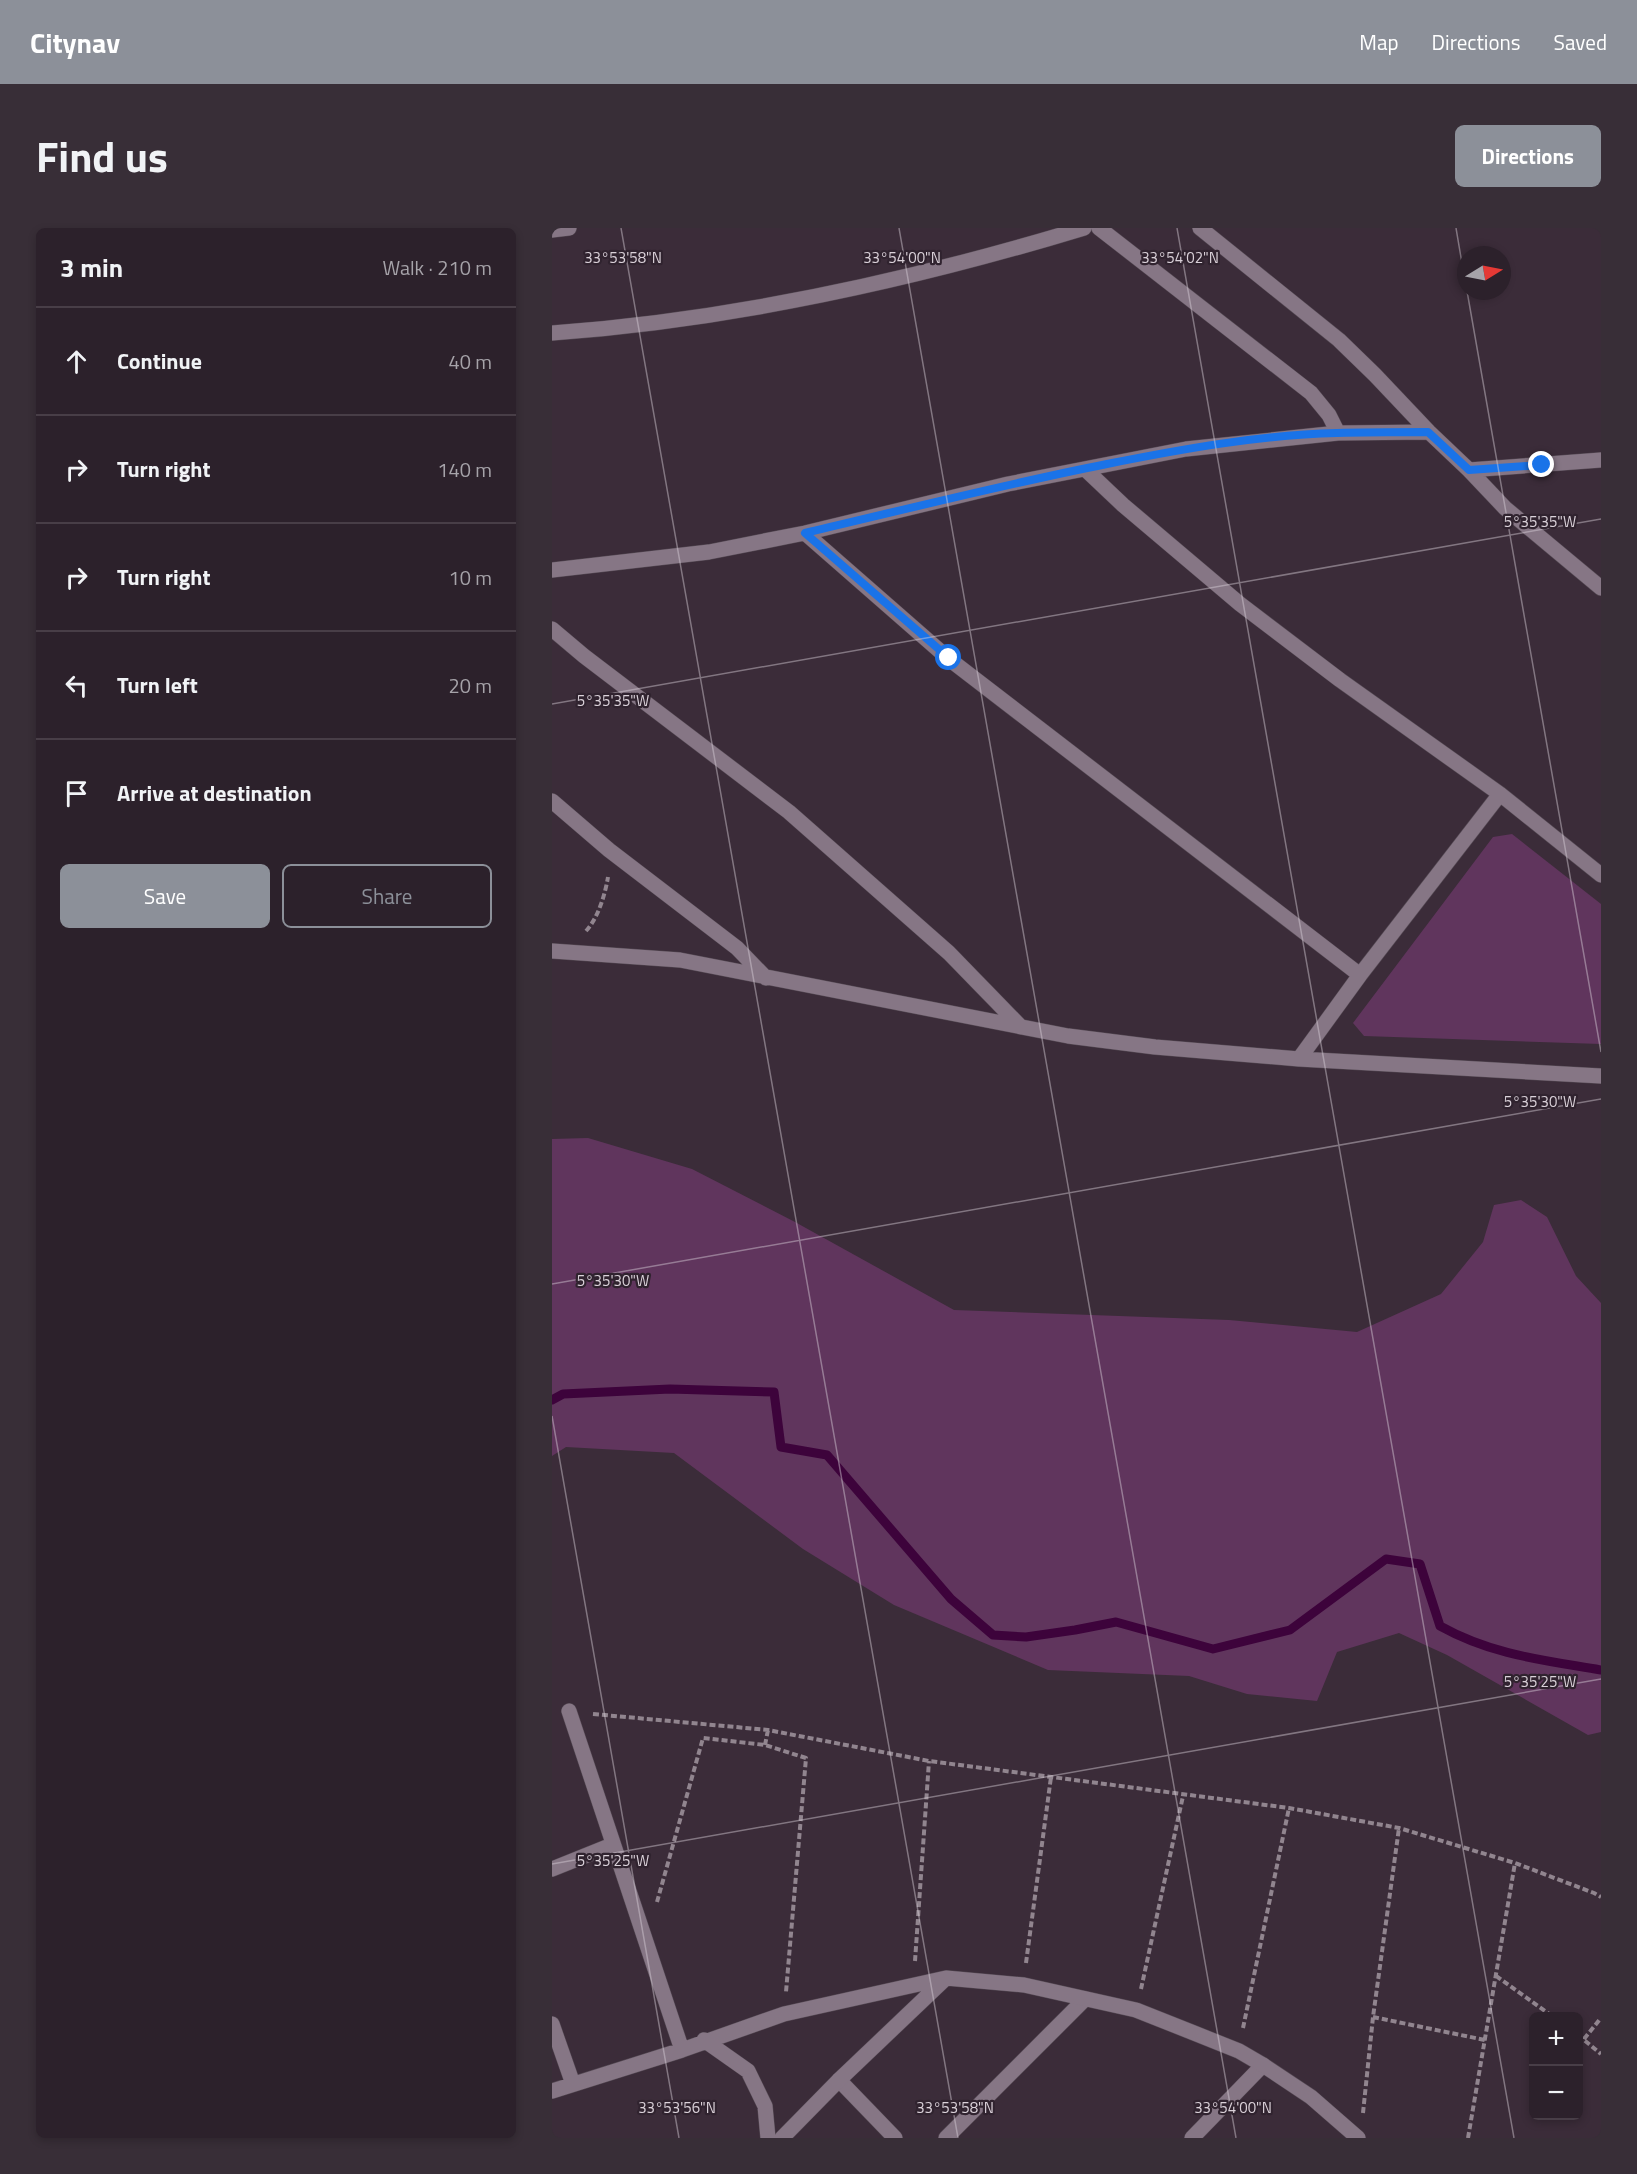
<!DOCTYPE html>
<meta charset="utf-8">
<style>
:root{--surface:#2c212b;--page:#382e37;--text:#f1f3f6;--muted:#a6a3a9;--line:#483e47;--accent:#8c9099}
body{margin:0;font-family:"Titillium Web",sans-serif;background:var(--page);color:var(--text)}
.controls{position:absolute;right:18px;bottom:18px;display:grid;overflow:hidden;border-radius:9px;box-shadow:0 3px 9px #0003}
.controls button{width:54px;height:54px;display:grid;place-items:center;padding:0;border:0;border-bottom:2px solid var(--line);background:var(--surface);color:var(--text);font:30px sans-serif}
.compass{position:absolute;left:905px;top:18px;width:54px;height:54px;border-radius:50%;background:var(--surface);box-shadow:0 3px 9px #0003;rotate:80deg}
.stop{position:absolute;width:18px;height:18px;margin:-14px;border:4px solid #1a73e8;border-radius:50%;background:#fff}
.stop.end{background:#1a73e8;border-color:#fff;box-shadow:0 2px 6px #0008}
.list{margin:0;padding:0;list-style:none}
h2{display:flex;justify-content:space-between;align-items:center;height:78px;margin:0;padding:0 24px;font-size:26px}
h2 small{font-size:20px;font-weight:400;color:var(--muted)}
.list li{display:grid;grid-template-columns:39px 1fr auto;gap:18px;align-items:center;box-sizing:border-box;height:108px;padding:0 24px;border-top:2px solid var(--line)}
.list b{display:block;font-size:22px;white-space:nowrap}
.list em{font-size:20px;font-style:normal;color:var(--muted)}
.actions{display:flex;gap:12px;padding:18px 24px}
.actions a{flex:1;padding:14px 0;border:2px solid var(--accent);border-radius:9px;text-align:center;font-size:21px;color:var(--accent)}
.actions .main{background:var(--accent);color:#fff}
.icon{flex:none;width:33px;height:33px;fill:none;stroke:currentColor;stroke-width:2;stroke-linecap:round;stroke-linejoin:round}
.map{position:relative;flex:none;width:1049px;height:1910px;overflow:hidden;border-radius:9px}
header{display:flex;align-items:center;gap:36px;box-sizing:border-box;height:84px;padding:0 30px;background:var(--accent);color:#fff}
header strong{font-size:28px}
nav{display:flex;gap:33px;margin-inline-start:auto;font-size:21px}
.intro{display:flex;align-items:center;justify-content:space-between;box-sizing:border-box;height:144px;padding:0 36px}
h1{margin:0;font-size:42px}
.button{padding:15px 27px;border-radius:9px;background:var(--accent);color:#fff;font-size:21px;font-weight:700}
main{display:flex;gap:36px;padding:0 36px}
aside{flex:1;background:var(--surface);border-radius:9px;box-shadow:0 3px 9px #0003}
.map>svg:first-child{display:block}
</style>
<header>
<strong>Citynav</strong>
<nav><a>Map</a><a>Directions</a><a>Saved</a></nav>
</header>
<div class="intro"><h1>Find us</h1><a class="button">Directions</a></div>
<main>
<aside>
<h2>3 min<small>Walk · 210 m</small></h2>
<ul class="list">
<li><svg class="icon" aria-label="ahead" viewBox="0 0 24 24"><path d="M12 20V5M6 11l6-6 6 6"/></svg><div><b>Continue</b></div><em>40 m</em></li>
<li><svg class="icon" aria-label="right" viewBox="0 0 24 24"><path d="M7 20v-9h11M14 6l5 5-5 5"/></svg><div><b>Turn right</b></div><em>140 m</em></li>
<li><svg class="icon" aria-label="right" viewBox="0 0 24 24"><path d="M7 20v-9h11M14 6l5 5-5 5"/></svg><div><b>Turn right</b></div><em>10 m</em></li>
<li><svg class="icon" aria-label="left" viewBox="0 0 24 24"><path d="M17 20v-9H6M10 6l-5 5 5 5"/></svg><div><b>Turn left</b></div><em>20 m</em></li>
<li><svg class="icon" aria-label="arrive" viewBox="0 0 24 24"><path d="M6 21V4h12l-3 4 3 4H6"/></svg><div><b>Arrive at destination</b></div></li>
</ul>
<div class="actions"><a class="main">Save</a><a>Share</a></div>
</aside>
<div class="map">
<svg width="1049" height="1910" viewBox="0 0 1049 1910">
<rect width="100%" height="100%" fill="#3b2c39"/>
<!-- green -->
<path fill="#60355d" d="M960,606L1049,676V816L812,808L801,795L941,609Z
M36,910L140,941L243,994L402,1082L677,1092L805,1104L889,1066L931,1014L942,977L969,972L995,989L1024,1048L1049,1075V1504L1036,1507L895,1427L847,1405L785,1424L765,1473L695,1466L637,1448L496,1442L342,1377L251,1321L122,1225L14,1219L0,1228V911Z"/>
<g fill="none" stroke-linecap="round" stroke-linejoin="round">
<!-- stream -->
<path stroke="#3d033b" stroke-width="9" d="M0,1172L11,1166L118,1161L222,1164L229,1219L275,1227L399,1371L441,1407L474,1409L523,1402L564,1394L661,1421L738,1402L834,1331L868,1336L888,1398C940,1427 991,1432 1049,1442"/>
<defs>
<path id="lane" d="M287,1852L343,1910
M394,1910L533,1771
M640,1910L711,1837"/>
<path id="street" d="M547,0L759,165L777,187L786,205
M648,0L787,112L823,147L877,204L917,242L1049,232
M0,105C178,92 361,52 532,0
M533,241L571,277L688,376L788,452L948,566L1049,647
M917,242L953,280L1049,360
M253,305L397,431L808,747
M0,342L157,324L253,305L456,256L634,221L786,205L877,204
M0,401L32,428L237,584L397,725L469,799
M0,573L57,622L185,720L214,750
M0,723L128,732L516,808L603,819L747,831L1049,848
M747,831L808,747L948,566
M17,1483L130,1822
M0,1641L60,1617
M0,1796L21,1856
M152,1812L196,1843L213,1878L216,1910
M0,1863L130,1822L232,1786L394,1750L472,1757L584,1782L642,1805L687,1823L711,1837L759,1869L806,1910
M230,1910L287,1852L393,1751"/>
<path id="secondary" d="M0,2L17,0"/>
</defs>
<!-- lane casing -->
<use href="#lane" stroke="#554a54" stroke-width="16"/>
<!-- street casing -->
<use href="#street" stroke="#554a54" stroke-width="16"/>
<!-- secondary casing -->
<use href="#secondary" stroke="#554a54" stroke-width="16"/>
<!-- path -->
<path stroke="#91858f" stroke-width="4" stroke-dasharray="6 3" stroke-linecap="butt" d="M34,703C46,690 53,667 56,649
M41,1486L216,1502L377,1533L737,1580L847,1600L963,1635L1042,1665L1049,1669
M213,1517L216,1502
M105,1674L151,1510L213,1517L254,1530L234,1764
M363,1733L377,1533
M474,1735L499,1549
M944,1748L1000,1788
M589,1761L631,1568
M821,1789L933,1812
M691,1800L737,1580
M1026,1807L1049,1826
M1032,1811L1049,1790
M811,1885L821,1789L847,1600
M916,1910L963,1635"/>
<!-- lane -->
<use href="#lane" stroke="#867685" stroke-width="15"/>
<!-- street -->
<use href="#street" stroke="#867685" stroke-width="15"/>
<!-- secondary -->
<use href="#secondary" stroke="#867685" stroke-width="15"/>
</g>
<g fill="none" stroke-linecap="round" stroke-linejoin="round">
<!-- route -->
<path stroke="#1a73e8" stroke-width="8" d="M397,430L253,305C354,281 454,256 555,236C630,221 708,207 785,205C816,204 846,204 876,204L917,242L990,237"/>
</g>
<!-- ticks -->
<path fill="none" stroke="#dad1d9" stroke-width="1.5" stroke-opacity="0.45" d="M69,0L406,1910M347,0L684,1910M625,0L962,1910M904,0L914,59M915,63L1049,824M0,476L1049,291M0,1056L1049,871M0,1188L127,1910M0,1636L1049,1451"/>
<g font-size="15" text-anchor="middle" fill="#dad1d9" stroke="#30232f" stroke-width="4.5" stroke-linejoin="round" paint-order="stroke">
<text x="71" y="35">33°53'58"N</text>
<text x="350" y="35">33°54'00"N</text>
<text x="628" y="35">33°54'02"N</text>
<text x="988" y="299">5°35'35"W</text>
<text x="61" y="478">5°35'35"W</text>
<text x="988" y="879">5°35'30"W</text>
<text x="61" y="1058">5°35'30"W</text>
<text x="988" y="1459">5°35'25"W</text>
<text x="61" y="1638">5°35'25"W</text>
<text x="125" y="1885">33°53'56"N</text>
<text x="403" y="1885">33°53'58"N</text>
<text x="681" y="1885">33°54'00"N</text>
</g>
</svg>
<div class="controls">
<button>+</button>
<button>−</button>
</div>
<svg class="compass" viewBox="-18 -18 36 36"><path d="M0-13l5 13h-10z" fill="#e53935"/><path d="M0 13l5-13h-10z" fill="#a6a3a9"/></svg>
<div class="stop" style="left:397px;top:430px"></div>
<div class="stop end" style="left:990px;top:237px"></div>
</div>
</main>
